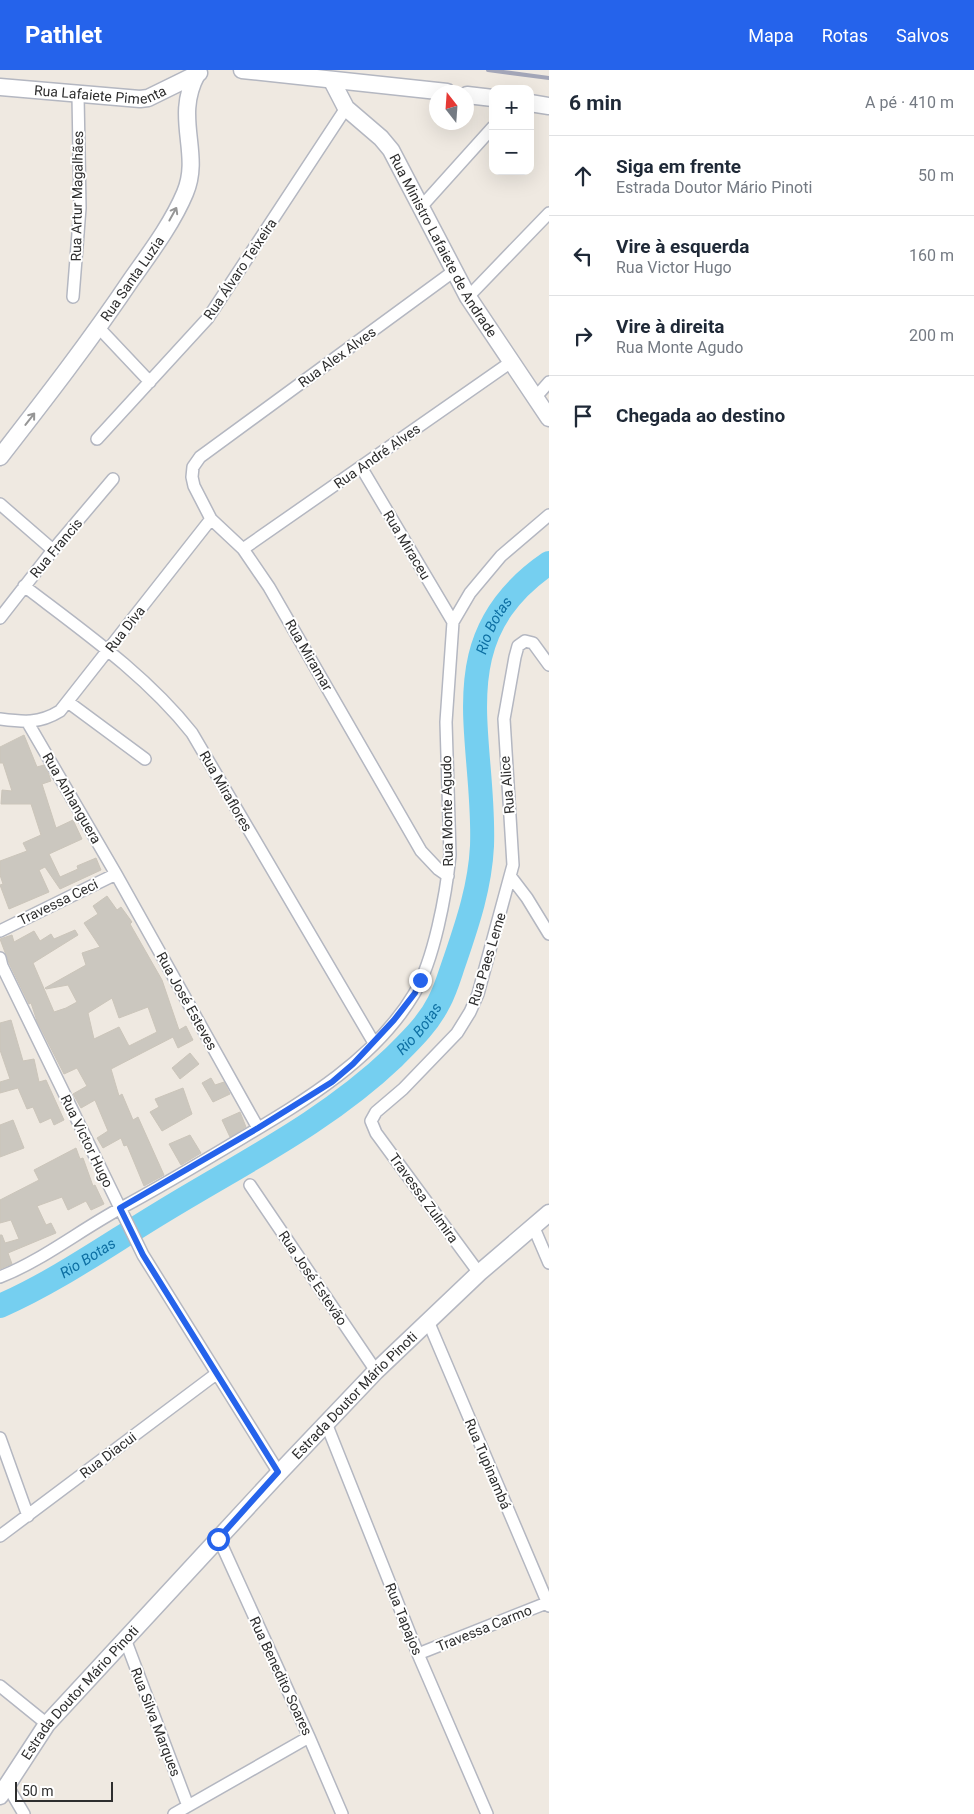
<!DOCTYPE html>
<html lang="pt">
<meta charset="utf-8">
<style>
:root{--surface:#fff;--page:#f6f6f7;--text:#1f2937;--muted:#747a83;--line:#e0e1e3;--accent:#2563eb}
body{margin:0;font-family:Roboto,sans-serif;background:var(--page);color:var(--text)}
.controls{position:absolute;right:15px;top:15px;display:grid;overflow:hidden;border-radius:10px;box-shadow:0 5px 20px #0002}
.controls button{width:45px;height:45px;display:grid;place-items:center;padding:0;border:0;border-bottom:1px solid var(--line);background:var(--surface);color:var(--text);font:25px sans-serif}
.compass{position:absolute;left:429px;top:15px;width:45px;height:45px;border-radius:50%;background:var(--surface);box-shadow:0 5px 20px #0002;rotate:343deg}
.scale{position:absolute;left:15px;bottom:12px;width:98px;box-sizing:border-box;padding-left:5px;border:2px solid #2e2e2e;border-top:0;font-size:14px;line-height:18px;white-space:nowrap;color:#2e2e2e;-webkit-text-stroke:4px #fff;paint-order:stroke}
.stop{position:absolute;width:15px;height:15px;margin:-11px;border:4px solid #2563eb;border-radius:50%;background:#fff}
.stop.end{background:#2563eb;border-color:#fff;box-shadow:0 1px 5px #0008}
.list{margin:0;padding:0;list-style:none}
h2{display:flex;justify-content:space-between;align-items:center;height:65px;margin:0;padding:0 20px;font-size:21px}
h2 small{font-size:16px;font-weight:400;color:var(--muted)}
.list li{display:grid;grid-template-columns:32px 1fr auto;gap:15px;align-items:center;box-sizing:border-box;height:80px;padding:0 20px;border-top:1px solid var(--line)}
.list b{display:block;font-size:19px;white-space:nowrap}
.list p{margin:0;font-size:16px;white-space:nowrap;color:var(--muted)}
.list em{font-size:16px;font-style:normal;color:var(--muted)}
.icon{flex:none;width:28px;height:28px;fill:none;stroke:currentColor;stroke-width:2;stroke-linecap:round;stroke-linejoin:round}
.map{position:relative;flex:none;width:549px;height:1744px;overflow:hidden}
header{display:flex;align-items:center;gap:30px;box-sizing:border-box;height:70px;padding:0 25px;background:var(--accent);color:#fff}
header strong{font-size:24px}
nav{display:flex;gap:28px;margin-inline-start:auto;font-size:18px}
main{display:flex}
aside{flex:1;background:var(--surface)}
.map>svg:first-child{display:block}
</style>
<header>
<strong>Pathlet</strong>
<nav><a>Mapa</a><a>Rotas</a><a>Salvos</a></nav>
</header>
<main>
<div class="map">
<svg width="549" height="1744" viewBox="0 0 549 1744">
<rect width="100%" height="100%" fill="#efe9e1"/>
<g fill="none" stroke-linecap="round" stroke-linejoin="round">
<!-- river -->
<path stroke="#75cff0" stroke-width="24" id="s1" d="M0,1236C57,1211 109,1174 162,1142C242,1093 326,1052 394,987C411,970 428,954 439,932C446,919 450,904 455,890C468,852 480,816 482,776C486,667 438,569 549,493"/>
</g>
<!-- building -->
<path fill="#cbc7bf" stroke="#cbc5ba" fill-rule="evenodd" d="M24,665L37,697L44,695L48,702L51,711L42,714L56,758L73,750L82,769L49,784L60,807L78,799L77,796L96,788L101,800L60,819L45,797L39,800L49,822L9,839L0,815L3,814L0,805V791L27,781L23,773L41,765L31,734H1L2,720L12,721L3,693H0V677Z
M107,826L117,840L121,837L132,852L130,854L162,910L179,960L186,956L193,970L178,978L173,967L111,999L119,1026L122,1024L133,1050L138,1047L164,1105L144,1116L127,1075L124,1076L121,1068L103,1078L97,1068L108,1061L95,1030L81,1038L73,1024L87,1016L77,998L64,1004L37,951L31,933L29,934L9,893L0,869L12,865L14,872L34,861L40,871L51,864L54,869L75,860L78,865L33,893L54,942L66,938L77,932L68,915L46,919L45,918L86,895L82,883L100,877L84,853L98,844L93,836ZM112,928L119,948L148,937L157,962L129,976L119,957L94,969L88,943Z
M11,950L23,991L34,989L39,1012L46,1010L64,1050L54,1055L51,1048L40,1053L33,1037L27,1039L18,1018L0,1023V1012L10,1009L0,980V953Z
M190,983L199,994L180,1009L172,998Z
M211,1008L215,1015L224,1012L230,1024L213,1032L202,1013Z
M183,1018L192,1044L162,1061L150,1042L159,1037L155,1029Z
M240,1042L246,1057L230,1067L222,1050Z
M13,1050L24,1078L0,1087V1055Z
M190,1065L201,1083L181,1095L169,1074Z
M76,1078L80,1089L83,1088L93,1116L95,1115L104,1134L91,1140L86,1131L68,1140L62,1127L37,1136L46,1155L51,1153L56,1163L8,1183L12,1194L0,1199V1165H2L5,1173L19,1169L11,1150L0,1153V1130L39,1110L34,1100Z"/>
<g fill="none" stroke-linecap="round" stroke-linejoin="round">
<defs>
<path id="street" d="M421,137L493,57
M73,227L80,138L78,25
M468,227L549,143
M99,258L150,312
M535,328L549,312
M97,369L208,248L346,38
M361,397L453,552
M0,434L53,480
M243,479L511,292
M24,516C83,561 146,605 192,663L374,973
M0,548L53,480L113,409
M68,632L145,689
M0,649C23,652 39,654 60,641L211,449
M28,653L116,804L258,1058
M448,806L438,799L421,781L269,517L243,479L211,449L194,416L192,407L193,397L200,387L454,201
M511,807L527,828L549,864
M0,861L116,804
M0,888L2,896L143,1185L279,1403
M250,1115L376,1301
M534,1158L549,1193
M479,1203L376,1063L371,1051L376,1042L403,1019L457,963L470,942L478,924L513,795L504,649L515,587L518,576L525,571L533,573L549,595
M0,1207C43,1190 80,1160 121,1138C162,1116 202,1092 242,1068C306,1030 375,989 414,924C434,890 446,825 450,785L446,652L453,552L470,523L501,486L549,445
M428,1251L549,1536
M326,1353L418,1584L487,1744
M0,1368L28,1446
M0,1466L216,1304
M219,1469L309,1667L342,1744
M125,1569L188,1736
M418,1584L549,1532
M0,1616L47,1654
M7,1715L24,1744
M174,1744L309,1667"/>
<g id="secondary">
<path d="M242,0L447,22"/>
<path id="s2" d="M332,11L346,38L381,68L391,80L468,227L549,348"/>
<path id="s3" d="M0,17L140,29L148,28L199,3"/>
<path d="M467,25L493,28"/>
<path d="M530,33L549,36"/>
<path id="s4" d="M0,387C45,329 90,271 131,210C150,183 172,154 185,123C202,83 173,48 197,4"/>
<path id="s5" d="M0,1726L47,1654L279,1403L376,1301L479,1203L549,1143"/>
</g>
</defs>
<!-- street casing -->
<use href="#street" stroke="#b4b7c1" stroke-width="14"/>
<!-- secondary casing -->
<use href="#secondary" stroke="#b4b7c1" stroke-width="19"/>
<!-- street -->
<use href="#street" stroke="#fff" stroke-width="11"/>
<!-- secondary -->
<use href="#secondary" stroke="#fff" stroke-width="16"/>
<!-- rail -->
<path stroke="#a3a6b8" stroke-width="4" d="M488,0L549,8"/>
</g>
<!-- one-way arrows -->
<defs><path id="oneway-shaft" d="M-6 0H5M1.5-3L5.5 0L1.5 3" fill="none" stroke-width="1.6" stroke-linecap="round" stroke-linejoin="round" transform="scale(1.25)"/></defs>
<g stroke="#969696">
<use href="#oneway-shaft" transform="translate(173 144) rotate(-61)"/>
<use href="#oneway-shaft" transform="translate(30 349) rotate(-52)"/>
</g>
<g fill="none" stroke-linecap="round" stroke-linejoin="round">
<!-- route -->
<path stroke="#2563eb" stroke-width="6" d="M218,1469L278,1402L143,1185L120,1138L258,1058L332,1012L353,994L394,950L415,923L420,910"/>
</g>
<g text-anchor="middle" stroke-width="4" stroke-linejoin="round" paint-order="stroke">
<!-- street labels -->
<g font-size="14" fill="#2e2e2e" stroke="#fff">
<text dy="5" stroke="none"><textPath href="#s3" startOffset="101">Rua Lafaiete Pimenta</textPath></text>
<text transform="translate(77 126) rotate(-89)" y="5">Rua Artur Magalhães</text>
<text dy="5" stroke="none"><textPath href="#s2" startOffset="201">Rua Ministro Lafaiete de Andrade</textPath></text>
<text transform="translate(240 199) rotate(-56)" y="5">Rua Álvaro Teixeira</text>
<text dy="5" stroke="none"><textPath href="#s4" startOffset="222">Rua Santa Luzia</textPath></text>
<text transform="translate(337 287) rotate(-36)" y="5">Rua Alex Alves</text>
<text transform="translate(377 386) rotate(-35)" y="5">Rua André Alves</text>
<text transform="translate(407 475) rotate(59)" y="5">Rua Miraceu</text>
<text transform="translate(56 478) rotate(-50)" y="5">Rua Francis</text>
<text transform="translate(125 559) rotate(-52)" y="5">Rua Diva</text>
<text transform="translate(309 585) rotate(60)" y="5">Rua Miramar</text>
<text transform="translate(507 715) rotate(-95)" y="5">Rua Alice</text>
<text transform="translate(226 721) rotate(60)" y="5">Rua Miraflores</text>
<text transform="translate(72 728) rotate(60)" y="5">Rua Anhanguera</text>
<text transform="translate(447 741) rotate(-91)" y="5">Rua Monte Agudo</text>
<text transform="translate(58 832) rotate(-26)" y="5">Travessa Ceci</text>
<text transform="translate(487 889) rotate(-73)" y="5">Rua Paes Leme</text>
<text transform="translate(187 931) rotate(61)" y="5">Rua José Esteves</text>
<text transform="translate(87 1071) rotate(64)" y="5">Rua Victor Hugo</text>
<text transform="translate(424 1128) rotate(54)" y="5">Travessa Zulmira</text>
<text transform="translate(313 1208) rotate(56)" y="5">Rua José Estevão</text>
<text dy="5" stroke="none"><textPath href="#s5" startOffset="536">Estrada Doutor Mário Pinoti</textPath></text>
<text transform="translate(108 1385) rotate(-37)" y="5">Rua Diacui</text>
<text transform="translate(488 1394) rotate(67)" y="5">Rua Tupinambá</text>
<text transform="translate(404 1549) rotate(68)" y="5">Rua Tapajos</text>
<text transform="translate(484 1558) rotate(-22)" y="5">Travessa Carmo</text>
<text transform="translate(281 1606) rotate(65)" y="5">Rua Benedito Soares</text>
<text dy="5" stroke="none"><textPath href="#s5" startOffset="131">Estrada Doutor Mário Pinoti</textPath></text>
<text transform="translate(156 1652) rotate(69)" y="5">Rua Silva Marques</text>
</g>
<!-- water labels -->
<g font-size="15" font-style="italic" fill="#0d6fa3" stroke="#fff">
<text dy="5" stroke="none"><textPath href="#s1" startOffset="925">Rio Botas</textPath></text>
<text dy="5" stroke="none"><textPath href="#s1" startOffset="505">Rio Botas</textPath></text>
<text dy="5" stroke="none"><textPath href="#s1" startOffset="100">Rio Botas</textPath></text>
</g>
</g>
</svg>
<div class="controls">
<button>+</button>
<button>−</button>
</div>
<svg class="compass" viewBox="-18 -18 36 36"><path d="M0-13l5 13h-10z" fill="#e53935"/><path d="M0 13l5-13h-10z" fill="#747a83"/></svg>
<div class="scale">50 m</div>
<div class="stop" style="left:218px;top:1469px"></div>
<div class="stop end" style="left:420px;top:910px"></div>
</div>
<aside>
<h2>6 min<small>A pé · 410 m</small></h2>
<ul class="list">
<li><svg class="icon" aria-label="ahead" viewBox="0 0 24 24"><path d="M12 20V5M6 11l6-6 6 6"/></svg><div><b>Siga em frente</b><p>Estrada Doutor Mário Pinoti</p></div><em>50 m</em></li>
<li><svg class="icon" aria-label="left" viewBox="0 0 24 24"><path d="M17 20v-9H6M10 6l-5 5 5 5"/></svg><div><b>Vire à esquerda</b><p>Rua Victor Hugo</p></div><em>160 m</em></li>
<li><svg class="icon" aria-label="right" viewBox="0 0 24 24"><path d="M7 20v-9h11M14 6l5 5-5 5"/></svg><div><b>Vire à direita</b><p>Rua Monte Agudo</p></div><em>200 m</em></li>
<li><svg class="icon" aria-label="arrive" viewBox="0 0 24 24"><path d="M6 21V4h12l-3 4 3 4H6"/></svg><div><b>Chegada ao destino</b></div></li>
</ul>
</aside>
</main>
